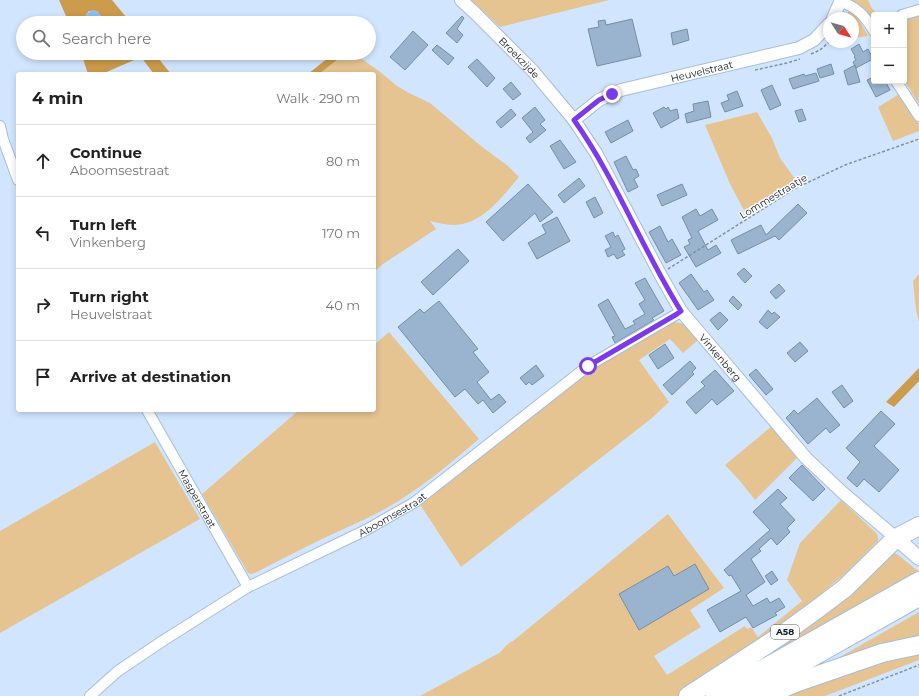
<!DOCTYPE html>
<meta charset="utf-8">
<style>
:root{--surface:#fff;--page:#f2f2f2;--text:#222;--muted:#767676;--line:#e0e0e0}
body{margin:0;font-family:Montserrat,sans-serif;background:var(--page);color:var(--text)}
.controls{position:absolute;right:12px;top:12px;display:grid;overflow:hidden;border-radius:4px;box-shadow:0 2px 6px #0003}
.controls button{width:36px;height:36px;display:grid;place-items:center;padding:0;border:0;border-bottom:1px solid var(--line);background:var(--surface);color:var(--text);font:20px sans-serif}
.compass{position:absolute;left:823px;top:12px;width:36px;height:36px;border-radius:50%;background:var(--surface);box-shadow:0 2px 6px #0003;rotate:126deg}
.stop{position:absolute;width:12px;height:12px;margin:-9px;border:3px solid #7c3aed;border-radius:50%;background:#fff}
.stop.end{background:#7c3aed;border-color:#fff;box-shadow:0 1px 4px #0008}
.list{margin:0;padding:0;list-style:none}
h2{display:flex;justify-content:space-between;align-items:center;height:52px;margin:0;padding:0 16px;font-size:17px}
h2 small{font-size:13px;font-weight:400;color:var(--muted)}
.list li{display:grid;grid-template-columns:26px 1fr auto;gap:12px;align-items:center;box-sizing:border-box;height:72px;padding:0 16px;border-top:1px solid var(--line)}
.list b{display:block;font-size:15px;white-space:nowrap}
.list p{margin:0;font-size:13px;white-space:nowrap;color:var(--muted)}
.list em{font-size:13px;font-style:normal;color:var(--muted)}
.icon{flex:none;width:22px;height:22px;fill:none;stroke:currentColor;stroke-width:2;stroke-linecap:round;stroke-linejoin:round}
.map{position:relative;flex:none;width:919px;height:696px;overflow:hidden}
.search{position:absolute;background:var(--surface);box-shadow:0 2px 6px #0003;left:16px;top:16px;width:360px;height:44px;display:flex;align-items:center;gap:10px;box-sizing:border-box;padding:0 14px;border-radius:22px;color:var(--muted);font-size:15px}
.panel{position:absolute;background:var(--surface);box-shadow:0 2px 6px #0003;left:16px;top:72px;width:360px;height:340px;border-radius:4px}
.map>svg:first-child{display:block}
</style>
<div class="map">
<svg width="919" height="696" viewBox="0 0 919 696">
<rect width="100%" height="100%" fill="#d1e6fe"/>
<!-- green -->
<path fill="#e5c491" d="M471,0H609L500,27Z
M852,0H868C871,7 873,12 880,14L874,15V17H869Z
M849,10L856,14L868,36L853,38V18H846Z
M919,13V104L904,80V18Z
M346,53H353L379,71L397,86L409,93L430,103L481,146L508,166L519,177C503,196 483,224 455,225C446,225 438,223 430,221L436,229L383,264L374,272V74H319Z
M901,93L908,108L919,124V131L893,141L878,107Z
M757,112L772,138L780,158L798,183L746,214L730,184L705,125Z
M919,274V322L916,310L913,281Z
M675,322L684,324L698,340L683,353L670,339L639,360L669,402L652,418L461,567L419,503L598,363L663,326Z
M389,332L479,439C452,462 426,484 397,502C369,519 340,530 312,544C293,553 274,563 255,573L251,574L248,573L202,494L299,410H374V345Z
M772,426L798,457L755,500L740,481L725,465Z
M155,442L200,519L0,633V531Z
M841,500L875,532L878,536V541L846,573L815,599L717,670L678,696H420L499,653C504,649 507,643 513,641L668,514L724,588L690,610L701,627L654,656L667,675L745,626L747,629L751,627L758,637L802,601L787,580L800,543Z
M888,552L897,554L918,571L727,678Z
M919,612V639L815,671Z
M919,650V660L825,696H787Z"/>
<!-- forest -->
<path fill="#cc9b4c" d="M59,0H112L131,23H106L97,11H89L86,15L84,23H69Z
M81,53H95L98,58L108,60L112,53H154L171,74H154L141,57L102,74H88Z
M334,53H346L319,74H308Z
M919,368V381L894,407L886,402Z"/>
<!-- water -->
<path fill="#8ebef2" d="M93,10L97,11L106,23H84C84,17 87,12 93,10Z"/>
<!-- building -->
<path fill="#9ab4d0" stroke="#748da8" d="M462,16L464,18L457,29L463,35L457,43L446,33Z
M632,19L641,56L597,66L588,29L599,27L598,21L605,20L606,25Z
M687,29L689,40L673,45L671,33Z
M413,31L428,45L405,70L390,57Z
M859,44L863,52L868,49L873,59L856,68L853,62L856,60L854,57L855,56L851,49Z
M437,45L454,58L448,65L432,50Z
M477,59L495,78L487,87L468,67Z
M831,64L834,74L820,78L817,69Z
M855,65L860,82L848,85L844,71Z
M816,73L819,81L793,89L789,79L804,74L805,76Z
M874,77V81H885L890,90L876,97L867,80Z
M511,82L521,94L513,100L503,89Z
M772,85L781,105L770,110L761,90Z
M737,91L743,106L725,112L721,103L729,100L727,95Z
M708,101L711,117L687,123L685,114L694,111L693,104Z
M535,107L545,120L540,124L546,130L530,143L526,138L533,132L522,118Z
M664,107L666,109L668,107L670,111L677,109L679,118L661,128L653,113Z
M511,109L516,115L501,128L496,122Z
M802,109L806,120L799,122L795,111Z
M628,120L633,131L611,143L605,132Z
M560,140L576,162L564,169L550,146Z
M626,156L633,170L636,169L639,176L634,179L638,187L628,192L614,162Z
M579,178L585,186L564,203L558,195Z
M528,184L553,212L540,222L535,213L503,241L486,222Z
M682,184L687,195L662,206L657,195Z
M595,197L603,213L594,218L586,202Z
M798,204L807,213L779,240L775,236L738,254L731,240L761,225L766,235Z
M696,209L700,216L712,209L718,220L698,231L708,250L716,245L721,253L696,267L684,247L690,244L688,240L692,238L682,217Z
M557,217L570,241L537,259L528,243L546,233L542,225Z
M660,226L668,242L672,239L681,255L666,263L649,232Z
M613,232L615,237L618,235L625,249L622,251L625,255L617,259L614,254L608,257L605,250L611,247L605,236Z
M458,249L469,261L433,295L421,282Z
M744,268L752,276L745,283L737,274Z
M691,274L704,292L707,290L714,300L698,310L679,283Z
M645,278L664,311L652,318L654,320L615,343L612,337L615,336L598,305L608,299L625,329L635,324L633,321L645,314L639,304L645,300L635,283Z
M779,284L785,291L776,299L770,292Z
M733,296L742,305L738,310L729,301Z
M439,301L478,349L473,352L489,372L477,382L491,400L499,394L506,402L493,413L483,400L478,404L465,389L455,397L398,327L420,309L424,313Z
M768,310L772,314L774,312L780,317L767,329L759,322Z
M720,312L728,320L718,330L710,320Z
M800,342L808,351L795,362L787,353Z
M665,344L674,358L658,369L649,355Z
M690,361L696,368L692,372L694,374L672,395L663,385Z
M536,365L544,376L532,385L529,382L526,385L520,378Z
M756,369L773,389L766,395L749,375Z
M715,370L734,391L717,405L712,399L696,414L686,402L705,386L701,382Z
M842,385L853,401L844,408L832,392Z
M817,398L840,425L830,433L826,428L808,444L786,418L794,410L798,414Z
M881,411L895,424L874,446L899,470L879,492L864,479L857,487L847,478L860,462L846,448Z
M802,465L825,489L813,501L789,478Z
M778,489L787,498L780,504L795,520L787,528L790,532L777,545L771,538L759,549L761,551L751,559L765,582L746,595L753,606L767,598L770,603L779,598L785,607L775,613L777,615L753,628L746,617L720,632L707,610L741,591L731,575L729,576L724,570L770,530L753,512Z
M695,564L709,589L639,630L619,594L668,566L674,576Z
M772,571L778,580L771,585L765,576Z"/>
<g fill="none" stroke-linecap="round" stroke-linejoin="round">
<defs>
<g id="minor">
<path d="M840,1C858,8 864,15 874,31"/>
<path d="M902,15L919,10"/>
<path d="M896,81L919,116"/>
<path d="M0,126L3,139L18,180"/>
<path id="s1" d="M147,410L248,587"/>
<path id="s2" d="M90,696L118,671L164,640L248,587L366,530L415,502L588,366L677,314L681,311"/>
</g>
<g id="tertiary">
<path id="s3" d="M461,0L475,13L533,71L574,120L596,153L660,274L681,311L806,458L842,492L896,538"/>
<path d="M833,18L841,0"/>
<path id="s4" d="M574,120L599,100L621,90L799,48L814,40L829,24"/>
</g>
<path id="secondary" d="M896,538L919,558"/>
<path id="motorway" d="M688,696L783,634L820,607L845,588L896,538L919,526
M715,696L919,581
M743,696L919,597
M764,696L798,682L882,653L919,645"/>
</defs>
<!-- minor casing -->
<use href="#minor" stroke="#a4beda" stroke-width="12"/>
<!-- tertiary casing -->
<use href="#tertiary" stroke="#a4beda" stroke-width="14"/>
<!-- secondary casing -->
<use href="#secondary" stroke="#a4beda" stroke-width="16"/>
<!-- motorway casing -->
<use href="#motorway" stroke="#a4beda" stroke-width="20"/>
<!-- path -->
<path stroke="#8090a2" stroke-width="1.5" stroke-dasharray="3 2" stroke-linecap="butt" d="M811,54L820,50L829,42
M755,70L787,63L800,59
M668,269L796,188L845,165L919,139
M839,696L919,665"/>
<!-- minor -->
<use href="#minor" stroke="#fff" stroke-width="10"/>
<!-- tertiary -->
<use href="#tertiary" stroke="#fff" stroke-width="12"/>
<!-- secondary -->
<use href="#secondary" stroke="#fff" stroke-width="14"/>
<!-- motorway -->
<use href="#motorway" stroke="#fff" stroke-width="18"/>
</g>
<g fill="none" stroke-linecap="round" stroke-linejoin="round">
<!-- route -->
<path stroke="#7c3aed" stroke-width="5" d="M588,366L677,314L681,311C642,249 616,179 574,120L599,100L612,94"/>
</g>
<g text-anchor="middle" stroke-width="3" stroke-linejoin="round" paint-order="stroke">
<!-- shield labels -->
<rect fill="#fff" stroke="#575e65" stroke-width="1" x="771" y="625" width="28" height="14" rx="3"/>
<g font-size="9" font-weight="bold" fill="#0f1923">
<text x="785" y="635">A58</text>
</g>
<!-- street labels -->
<g font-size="10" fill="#0f1923" stroke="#fff">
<text dy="4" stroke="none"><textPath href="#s3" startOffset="82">Broekzijde</textPath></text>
<text dy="4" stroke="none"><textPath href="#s4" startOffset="139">Heuvelstraat</textPath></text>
<text transform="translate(773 196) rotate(-31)" y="4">Lommestraatje</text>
<text dy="4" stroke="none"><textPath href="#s3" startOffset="445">Vinkenberg</textPath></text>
<text dy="4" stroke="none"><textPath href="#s1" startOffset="102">Masperstraat</textPath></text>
<text dy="4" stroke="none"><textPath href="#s2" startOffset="354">Aboomsestraat</textPath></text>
</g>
</g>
</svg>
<div class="controls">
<button>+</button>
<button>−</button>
</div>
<svg class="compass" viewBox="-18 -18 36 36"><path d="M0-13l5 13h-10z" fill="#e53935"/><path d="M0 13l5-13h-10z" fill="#767676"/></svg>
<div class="stop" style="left:588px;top:366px"></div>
<div class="stop end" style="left:612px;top:94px"></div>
<div class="search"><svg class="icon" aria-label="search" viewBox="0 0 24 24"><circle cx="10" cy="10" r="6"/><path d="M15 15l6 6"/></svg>Search here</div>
<section class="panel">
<h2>4 min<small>Walk · 290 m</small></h2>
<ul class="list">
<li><svg class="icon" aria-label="ahead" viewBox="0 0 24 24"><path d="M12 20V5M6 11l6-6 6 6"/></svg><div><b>Continue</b><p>Aboomsestraat</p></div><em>80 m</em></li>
<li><svg class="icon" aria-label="left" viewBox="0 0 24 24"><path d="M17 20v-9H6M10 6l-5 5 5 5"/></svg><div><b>Turn left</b><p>Vinkenberg</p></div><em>170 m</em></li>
<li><svg class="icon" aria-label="right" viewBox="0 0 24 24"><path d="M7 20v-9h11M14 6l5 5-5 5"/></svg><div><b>Turn right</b><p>Heuvelstraat</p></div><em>40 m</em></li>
<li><svg class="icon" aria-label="arrive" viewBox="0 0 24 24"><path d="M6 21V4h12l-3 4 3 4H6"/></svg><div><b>Arrive at destination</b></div></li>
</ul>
</section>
</div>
